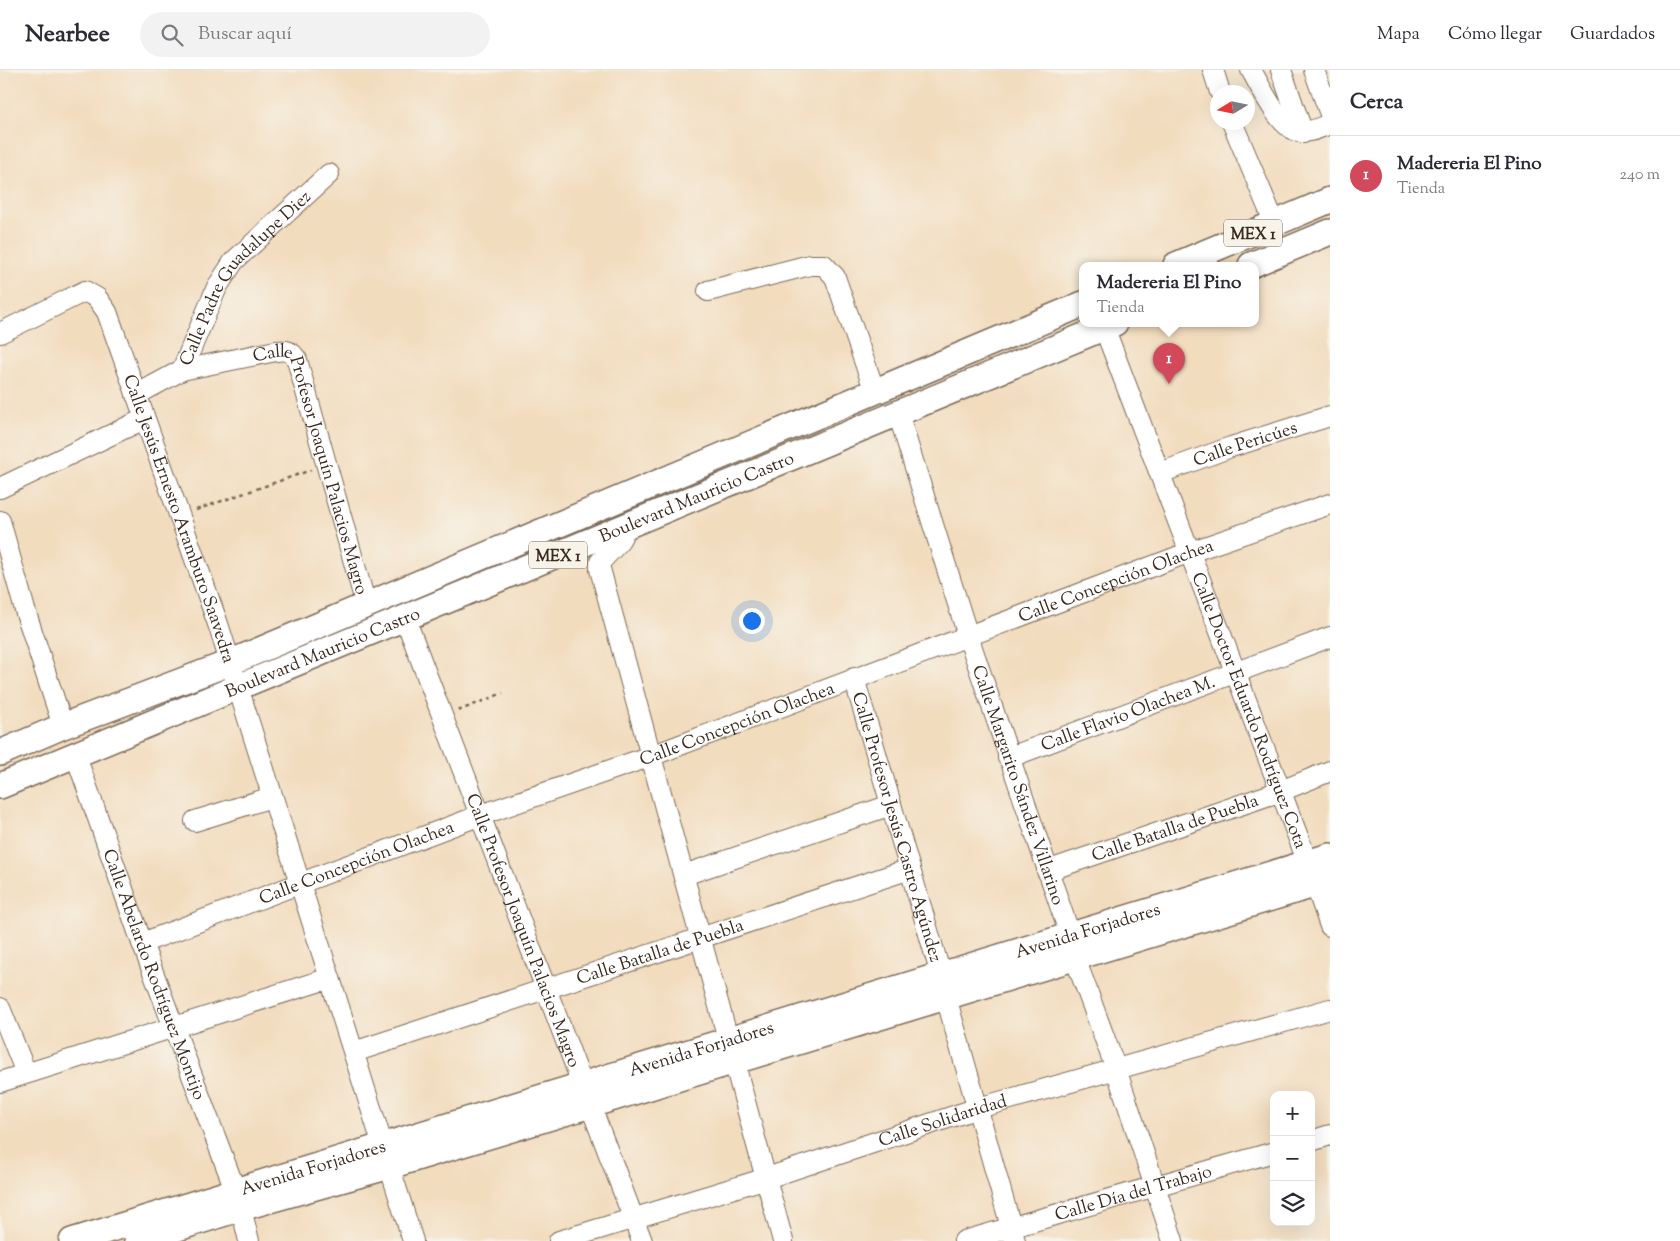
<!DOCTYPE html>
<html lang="es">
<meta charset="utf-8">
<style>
:root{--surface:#fff;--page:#f2f2f3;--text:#2b2b33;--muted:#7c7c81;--line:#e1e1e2;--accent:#d1495b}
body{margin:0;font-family:"Sorts Mill Goudy",serif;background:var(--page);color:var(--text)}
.controls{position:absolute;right:15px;bottom:15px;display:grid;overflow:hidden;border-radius:10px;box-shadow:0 5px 20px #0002}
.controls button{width:45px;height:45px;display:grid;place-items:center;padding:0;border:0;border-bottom:1px solid var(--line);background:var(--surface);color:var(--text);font:25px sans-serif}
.compass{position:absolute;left:1210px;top:15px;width:45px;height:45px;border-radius:50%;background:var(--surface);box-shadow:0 5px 20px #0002;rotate:260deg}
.you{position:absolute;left:751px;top:550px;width:18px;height:18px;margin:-12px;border:4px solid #fff;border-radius:50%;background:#1a73e8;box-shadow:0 0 0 8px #1a73e833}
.badge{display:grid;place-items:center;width:32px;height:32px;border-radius:50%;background:var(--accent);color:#fff;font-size:16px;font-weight:700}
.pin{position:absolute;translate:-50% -41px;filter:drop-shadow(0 1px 2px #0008)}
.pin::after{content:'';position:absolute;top:26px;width:18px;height:15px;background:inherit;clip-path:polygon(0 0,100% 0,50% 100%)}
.popup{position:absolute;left:1079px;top:192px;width:180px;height:65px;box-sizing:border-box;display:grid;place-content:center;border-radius:10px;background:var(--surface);filter:drop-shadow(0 1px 4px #0005);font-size:16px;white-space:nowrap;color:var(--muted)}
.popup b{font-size:19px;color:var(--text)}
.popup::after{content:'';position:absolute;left:50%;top:100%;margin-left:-10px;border:10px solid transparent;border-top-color:var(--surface)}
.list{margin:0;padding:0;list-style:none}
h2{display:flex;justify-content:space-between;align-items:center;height:65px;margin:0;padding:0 20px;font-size:21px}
h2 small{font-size:16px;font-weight:400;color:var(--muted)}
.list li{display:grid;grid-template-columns:32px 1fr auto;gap:15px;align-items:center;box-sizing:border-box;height:80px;padding:0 20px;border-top:1px solid var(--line)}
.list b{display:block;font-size:19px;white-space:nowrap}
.list p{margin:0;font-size:16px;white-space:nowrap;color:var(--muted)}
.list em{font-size:16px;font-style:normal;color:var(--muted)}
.icon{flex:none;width:28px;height:28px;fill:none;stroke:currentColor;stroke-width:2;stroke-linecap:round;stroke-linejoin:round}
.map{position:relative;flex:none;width:1330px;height:1171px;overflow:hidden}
header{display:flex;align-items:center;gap:30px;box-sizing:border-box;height:70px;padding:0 25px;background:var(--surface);border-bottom:1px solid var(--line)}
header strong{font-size:24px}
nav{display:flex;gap:28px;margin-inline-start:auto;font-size:18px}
.search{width:350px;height:45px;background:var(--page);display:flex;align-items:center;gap:12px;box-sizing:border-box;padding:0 18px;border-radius:28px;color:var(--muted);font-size:19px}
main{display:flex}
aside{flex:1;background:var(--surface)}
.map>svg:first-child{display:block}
</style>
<header>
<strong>Nearbee</strong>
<div class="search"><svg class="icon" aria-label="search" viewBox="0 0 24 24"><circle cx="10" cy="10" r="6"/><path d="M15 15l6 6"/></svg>Buscar aquí</div>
<nav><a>Mapa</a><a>Cómo llegar</a><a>Guardados</a></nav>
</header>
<main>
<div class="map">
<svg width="1330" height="1171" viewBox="0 0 1330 1171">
<rect width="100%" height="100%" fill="#f7f3e8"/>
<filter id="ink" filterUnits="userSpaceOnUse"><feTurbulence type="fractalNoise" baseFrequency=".02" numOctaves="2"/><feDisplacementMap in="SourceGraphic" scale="10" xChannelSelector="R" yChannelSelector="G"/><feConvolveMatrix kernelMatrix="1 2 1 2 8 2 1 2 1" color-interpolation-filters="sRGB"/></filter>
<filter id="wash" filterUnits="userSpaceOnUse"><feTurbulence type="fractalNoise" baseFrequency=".0096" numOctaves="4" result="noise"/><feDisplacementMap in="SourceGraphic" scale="20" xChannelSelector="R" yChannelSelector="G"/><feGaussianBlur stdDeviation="1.12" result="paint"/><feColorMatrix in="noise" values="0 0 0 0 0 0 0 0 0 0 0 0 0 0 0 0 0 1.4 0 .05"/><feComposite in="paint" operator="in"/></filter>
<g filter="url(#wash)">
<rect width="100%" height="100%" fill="#f2dcbe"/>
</g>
<g filter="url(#ink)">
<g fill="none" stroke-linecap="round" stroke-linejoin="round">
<defs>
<g id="minor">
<path d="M1213,0L1220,22"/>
<path d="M1251,0C1261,17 1280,60 1300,62C1310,63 1321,57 1330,54"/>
<path d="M1281,0L1303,63"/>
<path d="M1314,0L1330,44"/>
<path d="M1232,52L1275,154"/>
<path d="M708,221L810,195H824L835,207L875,322"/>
<path id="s1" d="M1104,257L1308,793L1330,856"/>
<path id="s2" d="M0,263L85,221L97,228L107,242L218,554L413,1171"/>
<path id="s3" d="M182,300L276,281C286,280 291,280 297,290L366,535"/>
<path id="s4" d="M136,325L182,300L217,217L234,191L329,104"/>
<path id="s5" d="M898,343L968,566L1070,865L1075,888L1116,999L1173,1171"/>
<path id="s6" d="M1160,403L1231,377L1330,346"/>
<path d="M0,418L144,349"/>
<path d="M0,451L25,540L63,656"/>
<path d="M627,457L618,473L600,492V499L783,1171"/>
<path id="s7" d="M405,548L642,1171"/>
<path id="s8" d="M854,608L941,905"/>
<path id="s9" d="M76,686L142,873L236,1122"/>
<path id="s10" d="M1008,688L1330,567"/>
<path d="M195,751L272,727"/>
<path id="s11" d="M1047,801L1281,721L1330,701"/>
<path d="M684,805L891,735"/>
<path id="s12" d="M142,873L481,745L651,686L1190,482L1330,434"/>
<path d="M946,927L1015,1171"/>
<path d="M0,938L26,1003"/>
<path id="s13" d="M354,982L910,799"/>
<path d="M0,1012L330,908"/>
<path d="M1311,1071L1330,1065"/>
<path d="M241,1138L249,1171"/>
<path id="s14" d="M559,1171L767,1108L978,1038L1330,939"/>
<path id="s15" d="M964,1171L1274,1082"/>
</g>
<g id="major">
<path d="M1176,195L1330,130"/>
<path d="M1251,195L1330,162"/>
<path d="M0,683L63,656L229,593L1083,234"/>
<path id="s16" d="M0,716L1115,253"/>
<path id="s17" d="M72,1171L1330,786"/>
<path d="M137,1171L241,1138L390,1096L1330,810"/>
</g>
</defs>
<!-- minor casing -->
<use href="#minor" stroke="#7b6856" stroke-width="22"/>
<!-- major casing -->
<use href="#major" stroke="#7b6856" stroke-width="28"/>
<!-- path -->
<path stroke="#7b6856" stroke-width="2.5" stroke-dasharray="4 4" stroke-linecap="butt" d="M196,440L311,400
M458,641L503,623"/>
<!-- minor -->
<use href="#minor" stroke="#fff" stroke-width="20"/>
<!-- major -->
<use href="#major" stroke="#fff" stroke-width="25"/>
</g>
</g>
<g text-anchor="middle" stroke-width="5" stroke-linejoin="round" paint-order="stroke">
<!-- shield labels -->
<g fill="#f7f3e8" stroke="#73665b" stroke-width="1">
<rect x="1224" y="149.5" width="58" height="27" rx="4"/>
<rect x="529" y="471.5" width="58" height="27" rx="4"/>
</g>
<g font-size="16" font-weight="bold" fill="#3b2a1e">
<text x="1253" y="169">MEX 1</text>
<text x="558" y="491">MEX 1</text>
</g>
<!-- street labels -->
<g font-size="18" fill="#3b2a1e" stroke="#f7f3e8">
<text dy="6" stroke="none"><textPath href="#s4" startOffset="166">Calle Padre Guadalupe Diez</textPath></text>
<text dy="6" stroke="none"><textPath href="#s6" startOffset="90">Calle Pericúes</textPath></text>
<text dy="6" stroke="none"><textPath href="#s3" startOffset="218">Calle Profesor Joaquín Palacios Magro</textPath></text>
<text dy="6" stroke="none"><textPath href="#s16" startOffset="754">Boulevard Mauricio Castro</textPath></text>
<text dy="6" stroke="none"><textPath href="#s2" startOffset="345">Calle Jesús Ernesto Aramburo Saavedra</textPath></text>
<text dy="6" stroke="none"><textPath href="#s12" startOffset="1039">Calle Concepción Olachea</textPath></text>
<text dy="6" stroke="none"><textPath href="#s16" startOffset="349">Boulevard Mauricio Castro</textPath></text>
<text dy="6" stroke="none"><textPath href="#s1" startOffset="410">Calle Doctor Eduardo Rodríguez Cota</textPath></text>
<text dy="6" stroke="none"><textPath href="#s10" startOffset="128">Calle Flavio Olachea M.</textPath></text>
<text dy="6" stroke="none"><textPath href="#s12" startOffset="634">Calle Concepción Olachea</textPath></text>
<text dy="6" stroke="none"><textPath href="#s5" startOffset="391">Calle Margarito Sández Villarino</textPath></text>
<text dy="6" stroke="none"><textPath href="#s8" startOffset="155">Calle Profesor Jesús Castro Agúndez</textPath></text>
<text dy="6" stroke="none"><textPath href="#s11" startOffset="135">Calle Batalla de Puebla</textPath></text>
<text dy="6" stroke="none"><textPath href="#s12" startOffset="229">Calle Concepción Olachea</textPath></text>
<text dy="6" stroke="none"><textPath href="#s7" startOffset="334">Calle Profesor Joaquín Palacios Magro</textPath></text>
<text dy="6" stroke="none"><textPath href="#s17" startOffset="1062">Avenida Forjadores</textPath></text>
<text dy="6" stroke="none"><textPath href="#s13" startOffset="322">Calle Batalla de Puebla</textPath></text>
<text dy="6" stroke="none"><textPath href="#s9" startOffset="232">Calle Abelardo Rodríguez Montijo</textPath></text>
<text dy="6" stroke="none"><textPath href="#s17" startOffset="658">Avenida Forjadores</textPath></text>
<text dy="6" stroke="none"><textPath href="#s14" startOffset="402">Calle Solidaridad</textPath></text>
<text dy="6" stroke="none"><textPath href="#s17" startOffset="252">Avenida Forjadores</textPath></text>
<text dy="6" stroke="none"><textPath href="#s15" startOffset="176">Calle Día del Trabajo</textPath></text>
</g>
</g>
</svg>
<div class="controls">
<button>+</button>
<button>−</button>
<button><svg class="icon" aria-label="layers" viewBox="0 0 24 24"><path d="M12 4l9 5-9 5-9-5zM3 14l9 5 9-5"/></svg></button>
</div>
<svg class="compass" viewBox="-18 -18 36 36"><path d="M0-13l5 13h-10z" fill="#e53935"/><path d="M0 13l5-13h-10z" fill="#7c7c81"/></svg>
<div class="you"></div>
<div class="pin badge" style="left:1169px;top:314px">1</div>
<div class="popup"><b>Madereria El Pino</b>Tienda</div>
</div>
<aside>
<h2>Cerca<small></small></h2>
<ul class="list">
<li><span class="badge">1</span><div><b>Madereria El Pino</b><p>Tienda</p></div><em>240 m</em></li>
</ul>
</aside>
</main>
